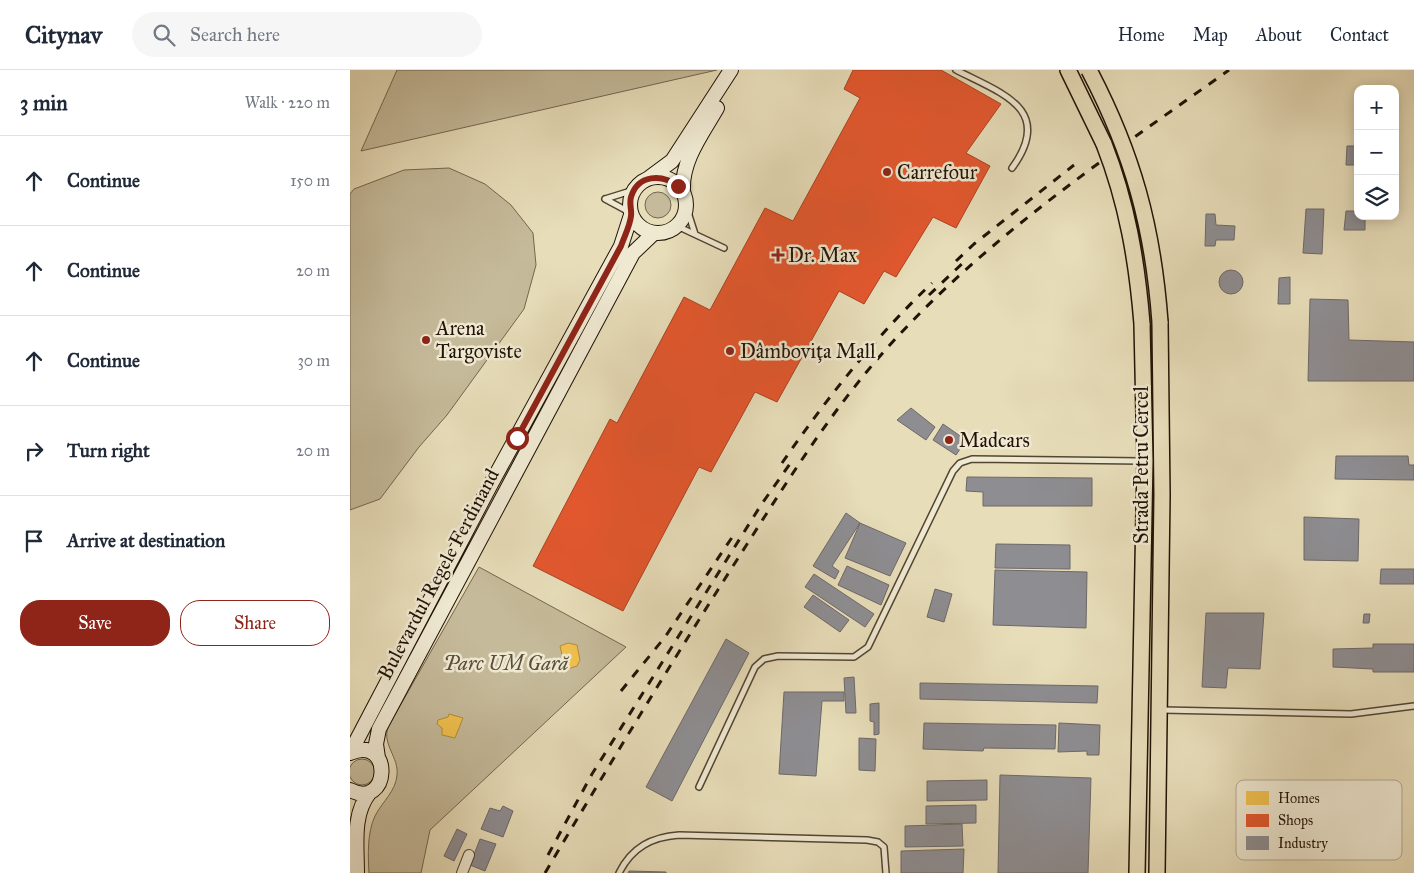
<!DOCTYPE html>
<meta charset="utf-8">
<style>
:root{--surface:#fff;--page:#f6f6f7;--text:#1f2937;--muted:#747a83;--line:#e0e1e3;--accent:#8f2418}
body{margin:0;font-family:"IM FELL Great Primer",serif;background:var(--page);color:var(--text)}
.controls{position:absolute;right:15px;top:15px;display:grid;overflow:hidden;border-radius:10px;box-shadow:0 2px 12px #0003}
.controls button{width:45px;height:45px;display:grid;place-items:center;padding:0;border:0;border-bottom:1px solid var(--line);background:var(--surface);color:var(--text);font:25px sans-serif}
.stop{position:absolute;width:15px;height:15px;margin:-11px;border:4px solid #8f2418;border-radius:50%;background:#fff}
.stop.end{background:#8f2418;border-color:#fff;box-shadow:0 1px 5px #0008}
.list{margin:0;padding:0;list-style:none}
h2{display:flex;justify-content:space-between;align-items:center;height:65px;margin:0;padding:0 20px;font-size:21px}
h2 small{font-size:16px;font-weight:400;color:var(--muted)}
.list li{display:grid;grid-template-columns:32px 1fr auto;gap:15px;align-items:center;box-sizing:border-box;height:90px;padding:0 20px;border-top:1px solid var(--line)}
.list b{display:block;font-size:19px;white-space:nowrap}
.list em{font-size:16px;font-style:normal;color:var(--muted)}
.actions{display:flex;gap:10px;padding:15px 20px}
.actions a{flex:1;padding:11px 0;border:1px solid var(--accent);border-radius:20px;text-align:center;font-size:18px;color:var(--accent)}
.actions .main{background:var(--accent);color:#fff}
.icon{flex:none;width:28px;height:28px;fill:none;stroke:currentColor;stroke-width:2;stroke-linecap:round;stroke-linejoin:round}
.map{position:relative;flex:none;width:1064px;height:803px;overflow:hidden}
header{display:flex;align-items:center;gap:30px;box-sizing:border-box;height:70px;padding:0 25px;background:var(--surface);border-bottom:1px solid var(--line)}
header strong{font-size:24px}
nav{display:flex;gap:28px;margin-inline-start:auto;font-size:18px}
.search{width:350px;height:45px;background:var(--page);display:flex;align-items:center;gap:12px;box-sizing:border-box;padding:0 18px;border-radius:28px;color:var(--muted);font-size:19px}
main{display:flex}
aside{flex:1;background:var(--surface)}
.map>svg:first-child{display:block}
</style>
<header>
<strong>Citynav</strong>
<div class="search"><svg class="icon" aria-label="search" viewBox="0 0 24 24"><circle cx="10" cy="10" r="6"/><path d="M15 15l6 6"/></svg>Search here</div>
<nav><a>Home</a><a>Map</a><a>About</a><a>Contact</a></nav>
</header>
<main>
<aside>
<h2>3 min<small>Walk · 220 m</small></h2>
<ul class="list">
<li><svg class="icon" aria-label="ahead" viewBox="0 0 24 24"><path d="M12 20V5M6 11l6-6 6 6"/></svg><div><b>Continue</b></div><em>150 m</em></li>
<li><svg class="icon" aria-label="ahead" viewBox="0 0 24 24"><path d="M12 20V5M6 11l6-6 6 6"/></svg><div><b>Continue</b></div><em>20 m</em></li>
<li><svg class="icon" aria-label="ahead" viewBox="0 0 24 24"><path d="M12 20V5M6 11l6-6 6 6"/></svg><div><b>Continue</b></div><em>30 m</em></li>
<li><svg class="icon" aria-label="right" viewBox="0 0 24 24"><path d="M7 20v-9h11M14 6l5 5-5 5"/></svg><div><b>Turn right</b></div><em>20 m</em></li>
<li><svg class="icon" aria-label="arrive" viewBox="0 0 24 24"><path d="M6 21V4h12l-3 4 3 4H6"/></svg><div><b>Arrive at destination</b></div></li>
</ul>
<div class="actions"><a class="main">Save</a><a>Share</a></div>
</aside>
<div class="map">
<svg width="1064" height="803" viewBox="0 0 1064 803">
<rect width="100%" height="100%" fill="#e7ddb9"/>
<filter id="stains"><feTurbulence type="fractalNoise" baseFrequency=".004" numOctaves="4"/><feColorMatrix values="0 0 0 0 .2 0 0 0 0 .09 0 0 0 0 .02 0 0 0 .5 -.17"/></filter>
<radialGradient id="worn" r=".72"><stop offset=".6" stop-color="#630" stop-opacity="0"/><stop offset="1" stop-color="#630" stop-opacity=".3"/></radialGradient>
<!-- green -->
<path fill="#c5ba9a" stroke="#736650" d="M47,0H367L11,81Z
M99,98L135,114L161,135L183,163L186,195L174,239L97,345L69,377L30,429L0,440V124L4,119L54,100Z
M295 135a13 13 0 1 1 26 0a13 13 0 1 1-26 0Z
M129,497L276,577L80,760L71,803H19C18,785 17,763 25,746C32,732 46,721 47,705C49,687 32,675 38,657Z
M-1 702a13 13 0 1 1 26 0a13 13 0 1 1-26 0Z"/>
<!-- homes -->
<path fill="#f2c14e" stroke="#b38c38" d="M218,573L227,575L230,590L227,596L214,600L206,596L213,589L210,576Z
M99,644L113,648L105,668L92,665V658L87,654L88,650L98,647Z"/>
<!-- shops -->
<path fill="#e4572e" stroke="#aa4222" d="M503,0H591L651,34L616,83L640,96L606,158L583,147L546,207L534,201L514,234L489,221L427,332L405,322L361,402L349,397L273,541L183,496L260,349L267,353L334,227L360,240L415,138L443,151L510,28L494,19Z"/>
<!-- industry -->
<path fill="#8d8d92" stroke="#6d6868" d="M997,76H1008V95H996Z
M956,139H974L972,184L953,183Z
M996,141H1008V146H1015V160H994Z
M856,144H865L866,155L885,156L884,170H866L865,176H855Z
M869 212a12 12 0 1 1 24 0a12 12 0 1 1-24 0Z
M940,207V234H928L929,208Z
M960,229L998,230L999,270L1064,272V311H958Z
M561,338L585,357L576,370L547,350Z
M593,354L616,370L606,385L583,370Z
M986,386H1058L1059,395H1064V410L985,409Z
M617,407L742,408V436H633V422L616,421Z
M496,443L510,453L482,496L489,501L485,509L463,496Z
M954,447L1009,449L1008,491L954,490Z
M510,453L556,473L540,506L495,488Z
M646,474L720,475V499L645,498Z
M497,496L539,515L531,535L488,515Z
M1031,499H1064V514H1030Z
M645,500L737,502L736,558L643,555Z
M464,504L524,544L515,557L455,517Z
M585,519L602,524L594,552L577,547Z
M463,525L499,550L490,562L454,537Z
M856,543H914L910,599L878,598L876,618L852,617Z
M1014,544H1020L1019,553H1013Z
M376,569L399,583L322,731L296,717Z
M1023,574H1064V602H1023V599L983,597V579L1023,578Z
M504,607L506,643H496L494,608Z
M570,613L748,616L747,633L570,629Z
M434,622H494V631H472L466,706L429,704Z
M529,633V664L524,665V652L520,651V634Z
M574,653L706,655L705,679L634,678L633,681L573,679Z
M709,653L750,655L749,685H737V681L708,682Z
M509,668L526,669L525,701L509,700Z
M650,705L741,708L738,803H648Z
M637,710V730L577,731V711Z
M626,735V753L576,754V736Z
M153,736L163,741L153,767L131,759L140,738L150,741Z
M612,754L613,776L555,777V756Z
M107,759L117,764L104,791L94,786Z
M130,769L146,774L135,801L120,795Z
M614,779L613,803H551V781Z
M279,801L316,802V803H278Z"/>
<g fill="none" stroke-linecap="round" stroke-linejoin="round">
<defs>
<path id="service" d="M606,0C651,23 705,39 662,98
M255,129L284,120
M255,129L281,143
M336,136L345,164
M327,156L374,178
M812,640L1001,644L1064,636
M349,717L405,597L414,589L428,586L504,587L518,577L603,401L610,393L622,389L792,391
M269,803C282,777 302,767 329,765L517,770L528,772L534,777L536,803"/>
<path id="minor" d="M112,803L119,785"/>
<path id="secondary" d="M280 135a28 28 0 1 1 56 0a28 28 0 1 1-56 0Z
M299,108L322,91L381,0
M333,122C331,91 352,64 367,38
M0,683L141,414L271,176L281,145
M0,683C44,664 40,741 0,720
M28,688L26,674L29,659L283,183L304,163
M7,803C7,775 2,744 20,722"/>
<path id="primary" d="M718,0L754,74
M787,803L795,391L792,254
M807,803L812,425L810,252"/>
</defs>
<!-- service casing -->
<use href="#service" stroke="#524532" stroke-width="8"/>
<!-- minor casing -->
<use href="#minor" stroke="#524532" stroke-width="12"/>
<!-- secondary casing -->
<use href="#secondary" stroke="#211205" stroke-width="16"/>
<!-- primary casing -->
<use href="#primary" stroke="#211205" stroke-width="18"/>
<!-- service -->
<use href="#service" stroke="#efe9d2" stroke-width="5"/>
<!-- minor -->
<use href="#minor" stroke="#efe9d2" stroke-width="10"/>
<!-- secondary -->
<use href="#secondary" stroke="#efe9d2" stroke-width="14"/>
<!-- primary -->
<use href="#primary" stroke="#e7ddb9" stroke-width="15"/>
<!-- rail -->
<path stroke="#211205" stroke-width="3" stroke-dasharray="9 9" stroke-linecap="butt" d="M606,191L624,174L724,95
M579,225L617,189
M432,393C477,328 525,267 582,213
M271,621L315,567L385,463
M198,785L242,704L411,435L444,388
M195,803C259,695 324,588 392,482C440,407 487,331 549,265C646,161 764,82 879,0"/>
<defs>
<path id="primary-bridge" d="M739,0C783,84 803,157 810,252
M754,74C777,133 787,191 792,254"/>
</defs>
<!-- primary-bridge casing -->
<use href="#primary-bridge" stroke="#211205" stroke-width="18" stroke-linecap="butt"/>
<!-- primary-bridge -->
<use href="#primary-bridge" stroke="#e7ddb9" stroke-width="15"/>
</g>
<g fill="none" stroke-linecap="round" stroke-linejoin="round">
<!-- route -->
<path stroke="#8f2418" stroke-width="6" d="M167,368L271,176C274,167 280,156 281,146C282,140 279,134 281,127C288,104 312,104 328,116"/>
</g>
<!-- markers -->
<g fill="#8f2418" stroke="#efe9d2" stroke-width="2">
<circle cx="537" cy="102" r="5"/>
<path d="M425.5 177.5h5v5h5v5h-5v5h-5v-5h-5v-5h5z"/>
<circle cx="76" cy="270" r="5"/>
<circle cx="380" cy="281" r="5"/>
<circle cx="599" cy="370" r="5"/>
</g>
<g text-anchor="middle" stroke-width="5" stroke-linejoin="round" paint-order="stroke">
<!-- poi labels -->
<g font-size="20" fill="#211205" stroke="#efe9d2" text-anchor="start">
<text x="547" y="109">Carrefour</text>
<text x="438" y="192">Dr. Max</text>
<text x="86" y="265">Arena<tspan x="86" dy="23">Targoviste</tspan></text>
<text x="390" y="288">Dâmbovița Mall</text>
<text x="609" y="377">Madcars</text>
</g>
<!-- street labels -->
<g font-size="20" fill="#211205" stroke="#efe9d2">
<text transform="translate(791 395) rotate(-90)" y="7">Strada Petru Cercel</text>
<text transform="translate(88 504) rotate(-62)" y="7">Bulevardul Regele Ferdinand</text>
</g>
<!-- park labels -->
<g font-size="20" font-style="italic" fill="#5a4d39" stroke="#efe9d2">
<text x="156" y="600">Parc UM Gară</text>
</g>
</g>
<!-- legend -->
<rect x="886" y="710" width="166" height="80" rx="8" fill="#efe9d2" stroke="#b1a894" stroke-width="1"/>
<rect x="896" y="721" width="23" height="14" fill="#f2c14e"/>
<rect x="896" y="744" width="23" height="13" fill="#e4572e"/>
<rect x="896" y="766" width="23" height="14" fill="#8d8d92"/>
<g font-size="14" fill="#211205">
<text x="928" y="733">Homes</text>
<text x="928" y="755">Shops</text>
<text x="928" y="778">Industry</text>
</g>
<rect width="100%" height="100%" filter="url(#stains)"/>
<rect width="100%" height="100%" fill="url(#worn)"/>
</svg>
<div class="controls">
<button>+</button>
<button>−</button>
<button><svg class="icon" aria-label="layers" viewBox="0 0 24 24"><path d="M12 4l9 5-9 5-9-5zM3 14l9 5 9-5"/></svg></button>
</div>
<div class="stop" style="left:167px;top:368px"></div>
<div class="stop end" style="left:328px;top:116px"></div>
</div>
</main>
